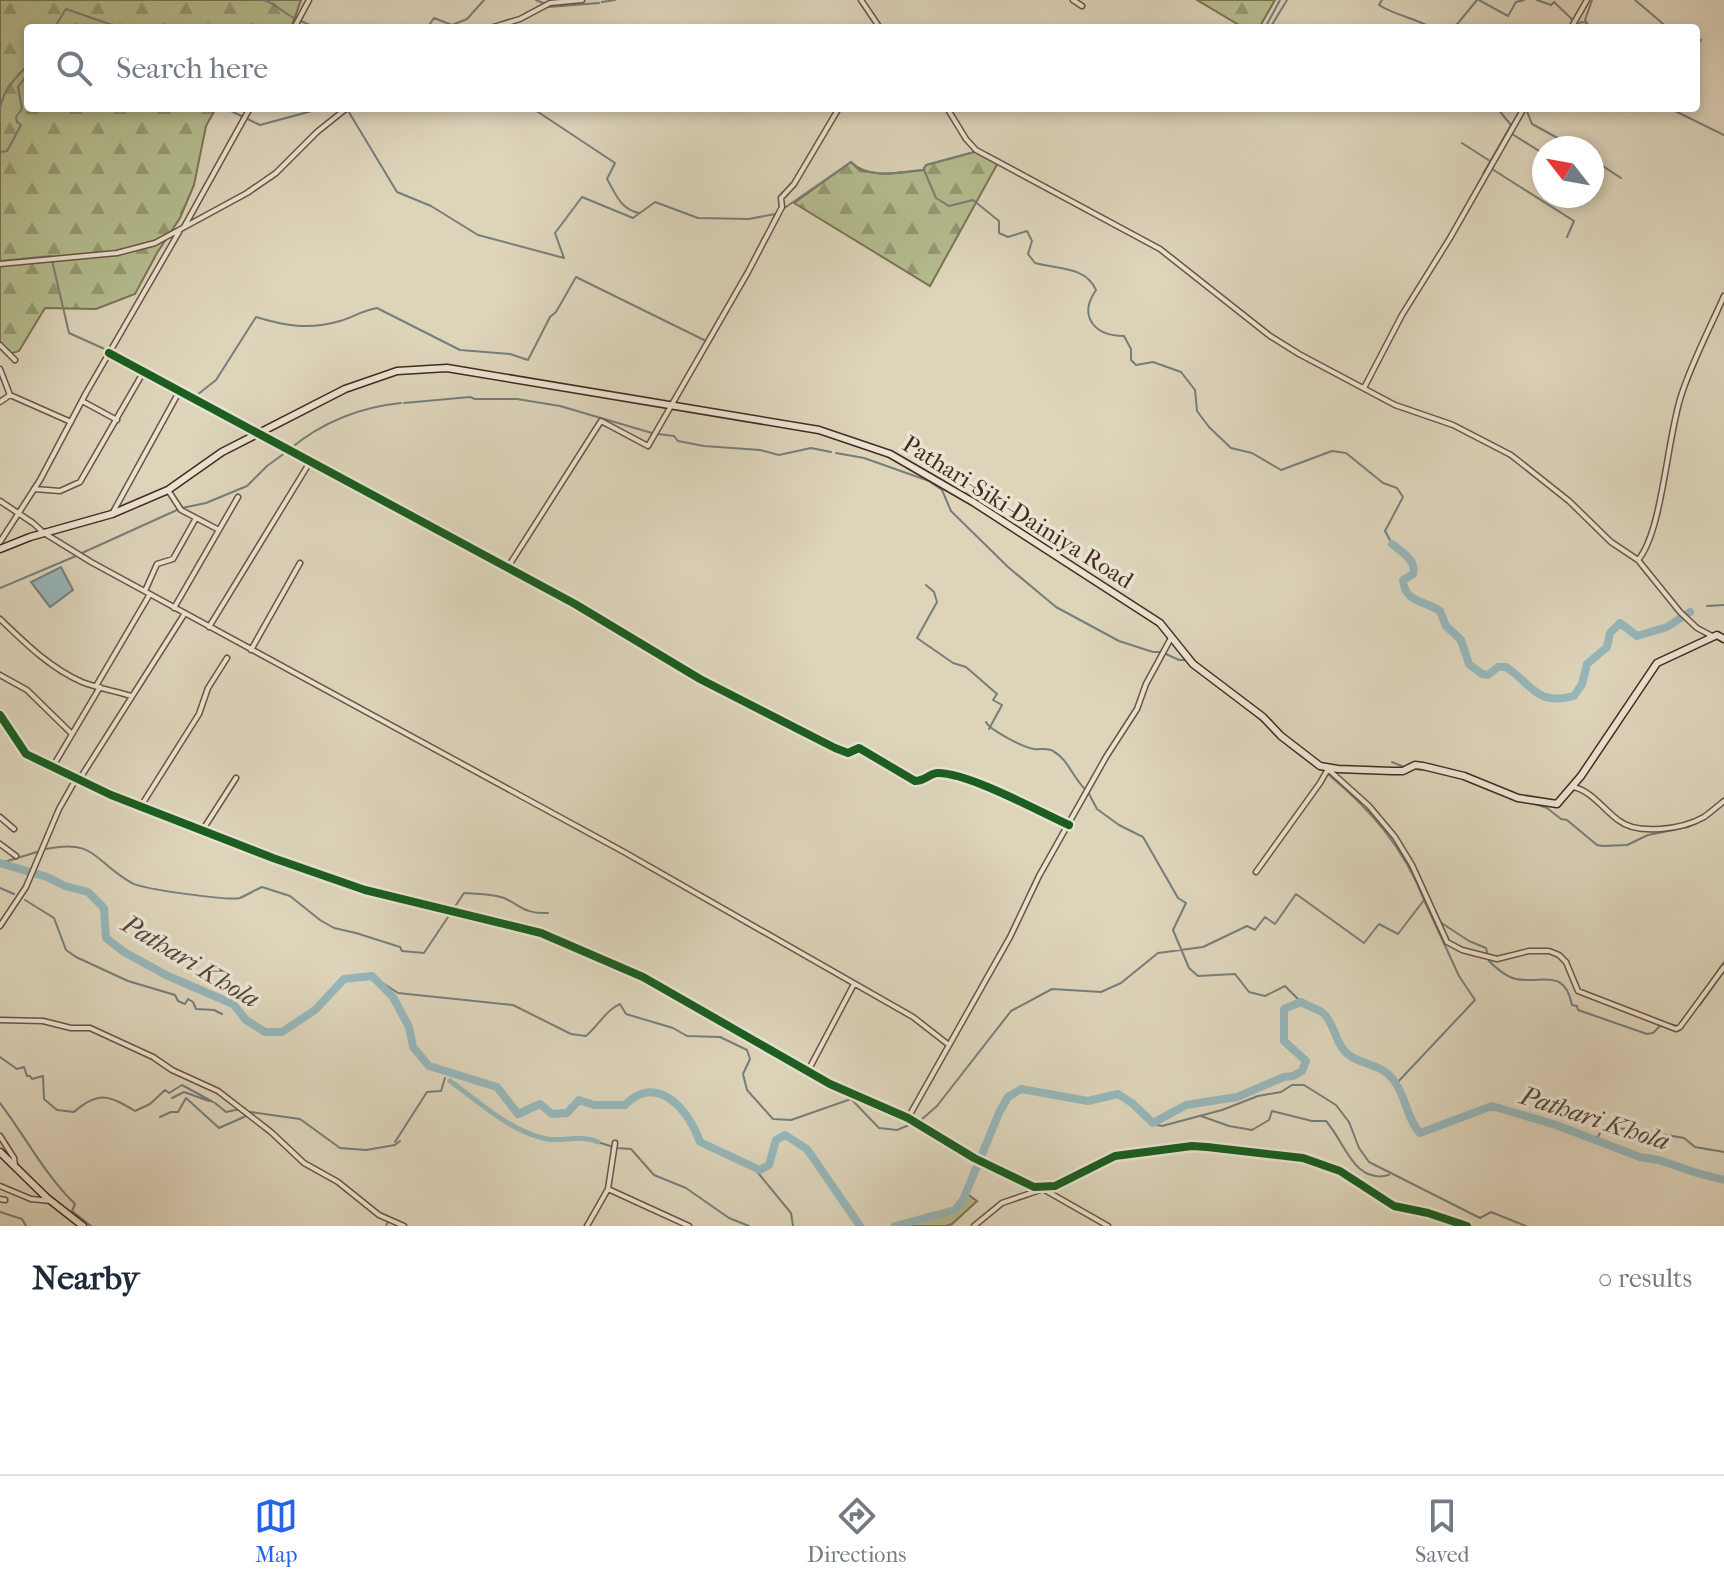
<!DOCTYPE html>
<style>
:root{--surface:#fff;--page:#f2f2f3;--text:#1f2937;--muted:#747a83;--line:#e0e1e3;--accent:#2563eb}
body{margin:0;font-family:"IM FELL French Canon",serif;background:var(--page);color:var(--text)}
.compass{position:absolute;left:1532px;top:136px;width:72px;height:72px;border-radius:50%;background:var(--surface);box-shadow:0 4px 12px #0003;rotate:301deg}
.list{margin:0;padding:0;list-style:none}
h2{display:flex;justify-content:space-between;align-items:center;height:104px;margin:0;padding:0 32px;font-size:34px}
h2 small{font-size:26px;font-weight:400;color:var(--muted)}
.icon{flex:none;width:44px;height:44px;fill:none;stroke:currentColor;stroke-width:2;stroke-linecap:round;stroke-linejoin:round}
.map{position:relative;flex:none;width:1724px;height:1226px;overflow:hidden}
.search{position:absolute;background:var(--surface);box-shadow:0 4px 12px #0003;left:24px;right:24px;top:24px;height:88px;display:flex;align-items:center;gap:20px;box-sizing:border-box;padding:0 28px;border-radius:8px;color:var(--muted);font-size:30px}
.sheet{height:248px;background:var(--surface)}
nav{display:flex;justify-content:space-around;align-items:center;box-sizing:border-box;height:112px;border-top:2px solid var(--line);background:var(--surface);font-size:22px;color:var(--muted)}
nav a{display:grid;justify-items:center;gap:4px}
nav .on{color:var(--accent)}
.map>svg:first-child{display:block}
</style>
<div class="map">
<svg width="1724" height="1226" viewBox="0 0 1724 1226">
<defs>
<pattern id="forest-firs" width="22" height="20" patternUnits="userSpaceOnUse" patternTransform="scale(2)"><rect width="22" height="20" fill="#b4bc8e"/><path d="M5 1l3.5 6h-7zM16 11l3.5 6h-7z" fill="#949973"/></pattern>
</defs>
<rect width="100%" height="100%" fill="#ddd4ba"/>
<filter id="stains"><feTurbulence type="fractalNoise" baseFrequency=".0025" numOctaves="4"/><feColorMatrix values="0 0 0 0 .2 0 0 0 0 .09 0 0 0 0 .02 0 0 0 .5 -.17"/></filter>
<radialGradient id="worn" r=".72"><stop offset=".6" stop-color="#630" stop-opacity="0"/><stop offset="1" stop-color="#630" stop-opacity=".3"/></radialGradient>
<!-- forest -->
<path fill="url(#forest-firs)" stroke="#7d7256" stroke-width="2" d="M0,0H301L291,28H28V108H216L206,126L194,185L180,218L157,253L135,294L96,309L45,308L19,351L9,354L0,343Z
M1197,0H1275L1259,28H1244Z
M978,151L999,161L930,286L794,203L851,162C869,180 899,172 923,170L926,165Z
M966,1193L977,1201L952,1224L946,1226H895L955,1210Z"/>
<!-- water -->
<path fill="#96b6b9" stroke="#767e7b" stroke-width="2" d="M61,567L73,590L50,607L31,582Z"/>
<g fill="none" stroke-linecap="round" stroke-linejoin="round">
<!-- stream -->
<path stroke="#767e7b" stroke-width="2" d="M263,0C274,2 284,14 296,19
M536,0L543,3
M1382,0L1379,5C1396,16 1416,18 1432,28
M1479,0L1508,16L1516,2L1524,0
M1537,0L1551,5L1554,2L1577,24L1582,22L1587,23
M1635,0L1668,28
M602,2L615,0
M549,7L599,3
M301,21L316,28
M54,28L66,9L121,28
M427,28L434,18L452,25L467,19L484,0
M1265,28L1280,0
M1270,28L1287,0
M1454,28L1477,0
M1590,28L1585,20L1592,0
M1696,45L1701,40
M71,108L76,111L78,108
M225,108L260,125L323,108
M532,108L615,163L607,179C616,194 620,209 639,213
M1669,108L1724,135
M0,109C3,90 15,78 28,65
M347,109L397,192L431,206L478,235L564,258L555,233L582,197L633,218L655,202L698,218L749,219L775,214
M1526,109L1532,124L1576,148
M1514,127L1512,134L1544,154
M1462,143L1493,163L1492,169L1574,221L1567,237
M0,152L7,151L21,125L17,122L16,117L22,109L18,87L24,79L28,82
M1592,159L1621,178
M924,169L926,165L974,152
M1483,174L1511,125L1497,108
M1592,176L1598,163
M783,209L851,162L860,171L886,174L924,170L936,198L949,206L973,200L999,221V233L1008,237L1027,231L1032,241L1028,254L1035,263C1056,269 1086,266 1096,290C1078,316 1094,336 1124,336L1131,349V360L1136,365L1153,362L1181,372L1195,390L1197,411L1209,427L1231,448L1252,453L1281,470L1332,451L1346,453L1383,483L1397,488L1403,497L1385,531L1391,542
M772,222L775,214
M0,261L51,256L69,333L109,351
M744,275L751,263
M113,352L197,395L216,380L256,317C285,326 310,330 340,321C353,317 364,310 377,308L460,350L510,354L528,360L550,317L556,312L576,277L706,341L719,318
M404,403L470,397L475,399H517L560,406L652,433
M658,434L674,436L678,441L704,446L760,450L779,455L811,448L831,452
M291,448C323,422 361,407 401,403
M836,453L864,458L929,481L942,490L951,511L1008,567L1056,607L1119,641L1153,652H1161
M182,508L206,503L247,486L267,466L289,450
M82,553L177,510
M926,585L934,592L937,602L917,638L953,663L966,667L997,694L993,700L1002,705L989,729
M0,588L76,556
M1707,606L1724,605
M1166,654L1179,660H1186
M1206,677L1226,693
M1241,704L1267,725
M986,722C990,730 1024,748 1034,749C1041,750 1047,747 1053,751C1068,759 1073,778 1085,789
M1289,746L1303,757
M1392,762L1404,767
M1414,769L1427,770
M1329,775C1371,810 1404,848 1424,900
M1494,791L1518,801
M1088,792L1097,809L1119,825L1143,837L1178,898L1186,903L1173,930L1189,968L1198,976L1235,974L1249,992L1265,996L1285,986L1301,1002
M1532,803L1547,808L1561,819L1567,820L1597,845L1603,846L1627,845L1648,835L1688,827L1709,816
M46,849C96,838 95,863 132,883C142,889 228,901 240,898C247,895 255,890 262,887L290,896L320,920L334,928L356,933L400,947L402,951L424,953L464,893C476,894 493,894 504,898C522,906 524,914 548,913
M1,863L37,852
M0,888L14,894
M25,900L54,918L66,950L76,957L128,981L175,995L178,1001L185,1004L188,999L193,1002L196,1009L214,1010L222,1014
M1437,920L1469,941L1486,948L1489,961C1496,968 1506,977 1516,979C1542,984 1564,967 1572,1005L1577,1006L1578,1010L1647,1034L1653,1033L1660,1026
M372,976L398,993L513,1005L571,1034L586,1036C598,1026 606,1010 620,1004L626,1014L673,1028L687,1036L720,1037L747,1050L750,1059L743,1074L747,1090L773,1119L791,1120L851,1099L879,1128L897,1130L921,1120L937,1106L1011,1011L1052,989L1101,992L1121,983L1158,953L1203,947L1247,926L1255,930L1265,917L1275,924L1296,894L1364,943L1379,924L1398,934L1424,900L1459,976L1475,1000L1396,1084
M1694,1005L1724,962
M1700,1005L1724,971
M1665,1023L1678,1026
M0,1057L17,1069L24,1067L27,1076H30L32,1079L43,1076L44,1099L57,1110L74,1112C99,1090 110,1096 135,1111L150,1104L165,1090L169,1093L182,1085L213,1102
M172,1098L184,1092L209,1101
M0,1103C26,1137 44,1174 75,1204L72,1211L91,1226
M215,1103L226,1112L245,1108
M1201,1116L1229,1126L1252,1130L1269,1120L1272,1111L1312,1121H1326C1345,1142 1354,1185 1389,1175
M160,1117L171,1112H178L186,1098L219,1128L244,1117L250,1112L300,1119L340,1148L366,1150L395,1145L400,1141
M1153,1124L1162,1126L1222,1110L1258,1096L1281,1092L1292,1085H1304L1336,1105L1349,1122L1359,1148L1369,1162L1480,1218L1491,1212L1526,1226
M1596,1140L1603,1128L1632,1129L1684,1138L1695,1147L1724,1152
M395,1142L427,1092L441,1091L445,1078
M598,1142L616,1148L631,1149L654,1175L686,1188L729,1218L749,1226
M754,1168L791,1213L793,1226
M0,1212L22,1219L26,1226
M386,1226L388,1222"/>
<!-- canal -->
<path stroke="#96b6b9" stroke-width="5" d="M450,1081C481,1103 509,1131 547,1139C564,1142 581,1134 598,1142"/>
<!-- river -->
<path stroke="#96b6b9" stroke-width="8" d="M1392,544C1402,552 1417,561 1413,574L1403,580C1405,603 1424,600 1440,611L1446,626L1461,640L1469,664L1482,674L1488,675L1498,667H1506C1533,685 1536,706 1574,696L1582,684L1587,664L1607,647L1610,633L1620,623L1637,636L1667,627L1690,612
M0,863L47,877L65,886L88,892L104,908L106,938L124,952L168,976L233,1004L246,1020L265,1032H282L315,1010L344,979L372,976L393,997L409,1027L413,1047L429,1066L497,1087L518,1114L540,1104L552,1114L567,1113L579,1100L594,1105H625C657,1072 689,1110 700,1142L760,1170L769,1165L776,1140L785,1135L807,1149L860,1226
M895,1226L955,1210L963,1200L999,1113L1008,1097L1021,1089L1088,1101L1118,1094L1132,1103L1153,1123L1186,1105L1237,1097L1284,1077L1293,1076L1302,1071L1306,1061L1284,1041V1009L1301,1002C1308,1006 1317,1009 1323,1013C1335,1023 1335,1045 1349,1055C1362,1065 1380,1064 1392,1078C1406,1094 1406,1118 1420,1133L1492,1106L1556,1125L1640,1157L1659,1160L1697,1173L1724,1180"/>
<defs>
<path id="street" d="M861,0L880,28
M1073,0L1082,6
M294,28L309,0
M490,28L520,19L550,3L582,0
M1571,28L1587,0
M947,108L966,139L976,150L1160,249L1270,336L1299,354L1395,405L1453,425L1511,455L1569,501L1611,542L1638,560L1680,612L1697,628L1714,637
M184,227L250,108
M0,264L117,253L155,243L247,193L276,173L317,132L347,108
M0,345L15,360
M109,353L575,604L700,679L835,748L848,753L859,748L915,781C925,781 930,773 938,773C969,773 1038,811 1069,825
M0,369L10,395L0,402
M1365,386L1402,315L1450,238L1524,108
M10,395L71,422
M82,401L117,420
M34,489L60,491L80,482L144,371
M168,490L181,510L219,530
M0,501L33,523L44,533L91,562L624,852L913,1017L949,1045
M112,514L180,390
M0,542L40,480L86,393L179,232
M1638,560C1663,531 1667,435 1682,393C1693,360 1710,328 1724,296
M508,567L601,421L648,446L748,272L782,207L781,198L794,184L839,108
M145,591L157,564L173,559L196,518
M174,608L238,497
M0,619C25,643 50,668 82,682C97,688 115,691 131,696
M209,627L310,462
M251,650L300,563
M0,675L27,690L71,733
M96,686L150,594
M0,715L26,754L111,795L273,858L365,890L541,933L643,977L830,1084L908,1118L974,1158L1034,1187L1055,1186L1115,1156L1192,1146L1207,1147L1303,1158L1340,1171L1394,1206L1428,1213L1467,1226
M52,768L100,687
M79,780L185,613
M1572,787C1590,789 1604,810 1618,820C1638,836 1683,829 1704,817C1711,812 1718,806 1724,801
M141,806L199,714L208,688L227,658
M0,817L14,829
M202,831L236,778
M0,844L16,856
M1256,872L1320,783L1328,769L1369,806L1395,837L1412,865L1447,942L1462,950L1497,959L1529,951H1549L1559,955L1566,962L1578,991L1676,1029L1680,1027L1724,967
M0,926L26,887L59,809L76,779
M0,1020L43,1021L71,1028H90L153,1057L172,1070L218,1091L271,1132L304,1163L338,1182L379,1215L404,1226
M808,1071L854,984
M908,1118L1010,937L1039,876L1106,757L1137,709L1146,684L1171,638
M0,1136L14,1158L15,1165
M0,1186L31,1199L51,1201
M608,1189L615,1143
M0,1199L5,1200
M587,1226L608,1189L689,1226
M974,1226L1002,1203L1043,1189L1108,1226"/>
<path id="secondary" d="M0,549L30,537L112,514L168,490L222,452L345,389L397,371L447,368L819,430L890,454L973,502L1160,623L1193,664L1263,717L1281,736L1320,766L1338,769L1392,771H1403L1415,765L1423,766L1464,776L1518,798L1557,804L1581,776L1657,663L1717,635L1724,639
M0,1152L46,1197L83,1226"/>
</defs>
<!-- street casing -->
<use href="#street" stroke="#6c5444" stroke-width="7"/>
<!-- secondary casing -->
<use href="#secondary" stroke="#46291d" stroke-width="9"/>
<!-- street -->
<use href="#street" stroke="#e9e3d2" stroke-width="4"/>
<!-- secondary -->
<use href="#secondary" stroke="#e9e3d2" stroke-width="6"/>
<defs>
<path id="cycleway" d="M109,353L575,604L700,679L835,748L848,753L859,748L915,781C925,781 930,773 938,773C969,773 1038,811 1069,825
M0,715L26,754L111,795L273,858L365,890L541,933L643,977L830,1084L908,1118L974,1158L1034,1187L1055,1186L1115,1156L1192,1146L1207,1147L1303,1158L1340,1171L1394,1206L1428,1213L1467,1226"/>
</defs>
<!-- cycleway casing -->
<use href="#cycleway" stroke="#e9e3d2" stroke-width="13"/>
<!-- cycleway -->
<use href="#cycleway" stroke="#1b5e20" stroke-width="8"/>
</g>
<g text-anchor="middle" stroke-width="7" stroke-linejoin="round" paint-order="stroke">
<!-- street labels -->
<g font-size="24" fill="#46291d" stroke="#e9e3d2">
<text transform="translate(1018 512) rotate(32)" y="8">Pathari-Siki-Dainiya Road</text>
</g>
<!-- water labels -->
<g font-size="26" font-style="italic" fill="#56453c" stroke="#e9e3d2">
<text transform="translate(191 961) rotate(31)" y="9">Pathari Khola</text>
<text transform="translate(1595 1118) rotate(18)" y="9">Pathari Khola</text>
</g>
</g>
<rect width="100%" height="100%" filter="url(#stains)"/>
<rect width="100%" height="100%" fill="url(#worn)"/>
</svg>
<svg class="compass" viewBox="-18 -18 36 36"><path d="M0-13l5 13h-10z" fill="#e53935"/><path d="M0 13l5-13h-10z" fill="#747a83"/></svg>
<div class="search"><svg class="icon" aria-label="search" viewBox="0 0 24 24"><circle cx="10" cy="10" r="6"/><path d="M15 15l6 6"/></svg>Search here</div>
</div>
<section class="sheet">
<h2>Nearby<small>0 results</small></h2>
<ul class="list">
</ul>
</section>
<nav>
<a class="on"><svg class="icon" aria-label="map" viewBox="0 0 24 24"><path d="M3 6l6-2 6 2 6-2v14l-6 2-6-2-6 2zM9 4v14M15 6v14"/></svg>Map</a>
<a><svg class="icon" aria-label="directions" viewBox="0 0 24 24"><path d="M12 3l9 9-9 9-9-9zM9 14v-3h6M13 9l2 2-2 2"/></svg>Directions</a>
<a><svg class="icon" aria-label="saved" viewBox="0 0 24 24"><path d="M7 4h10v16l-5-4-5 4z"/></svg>Saved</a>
</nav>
